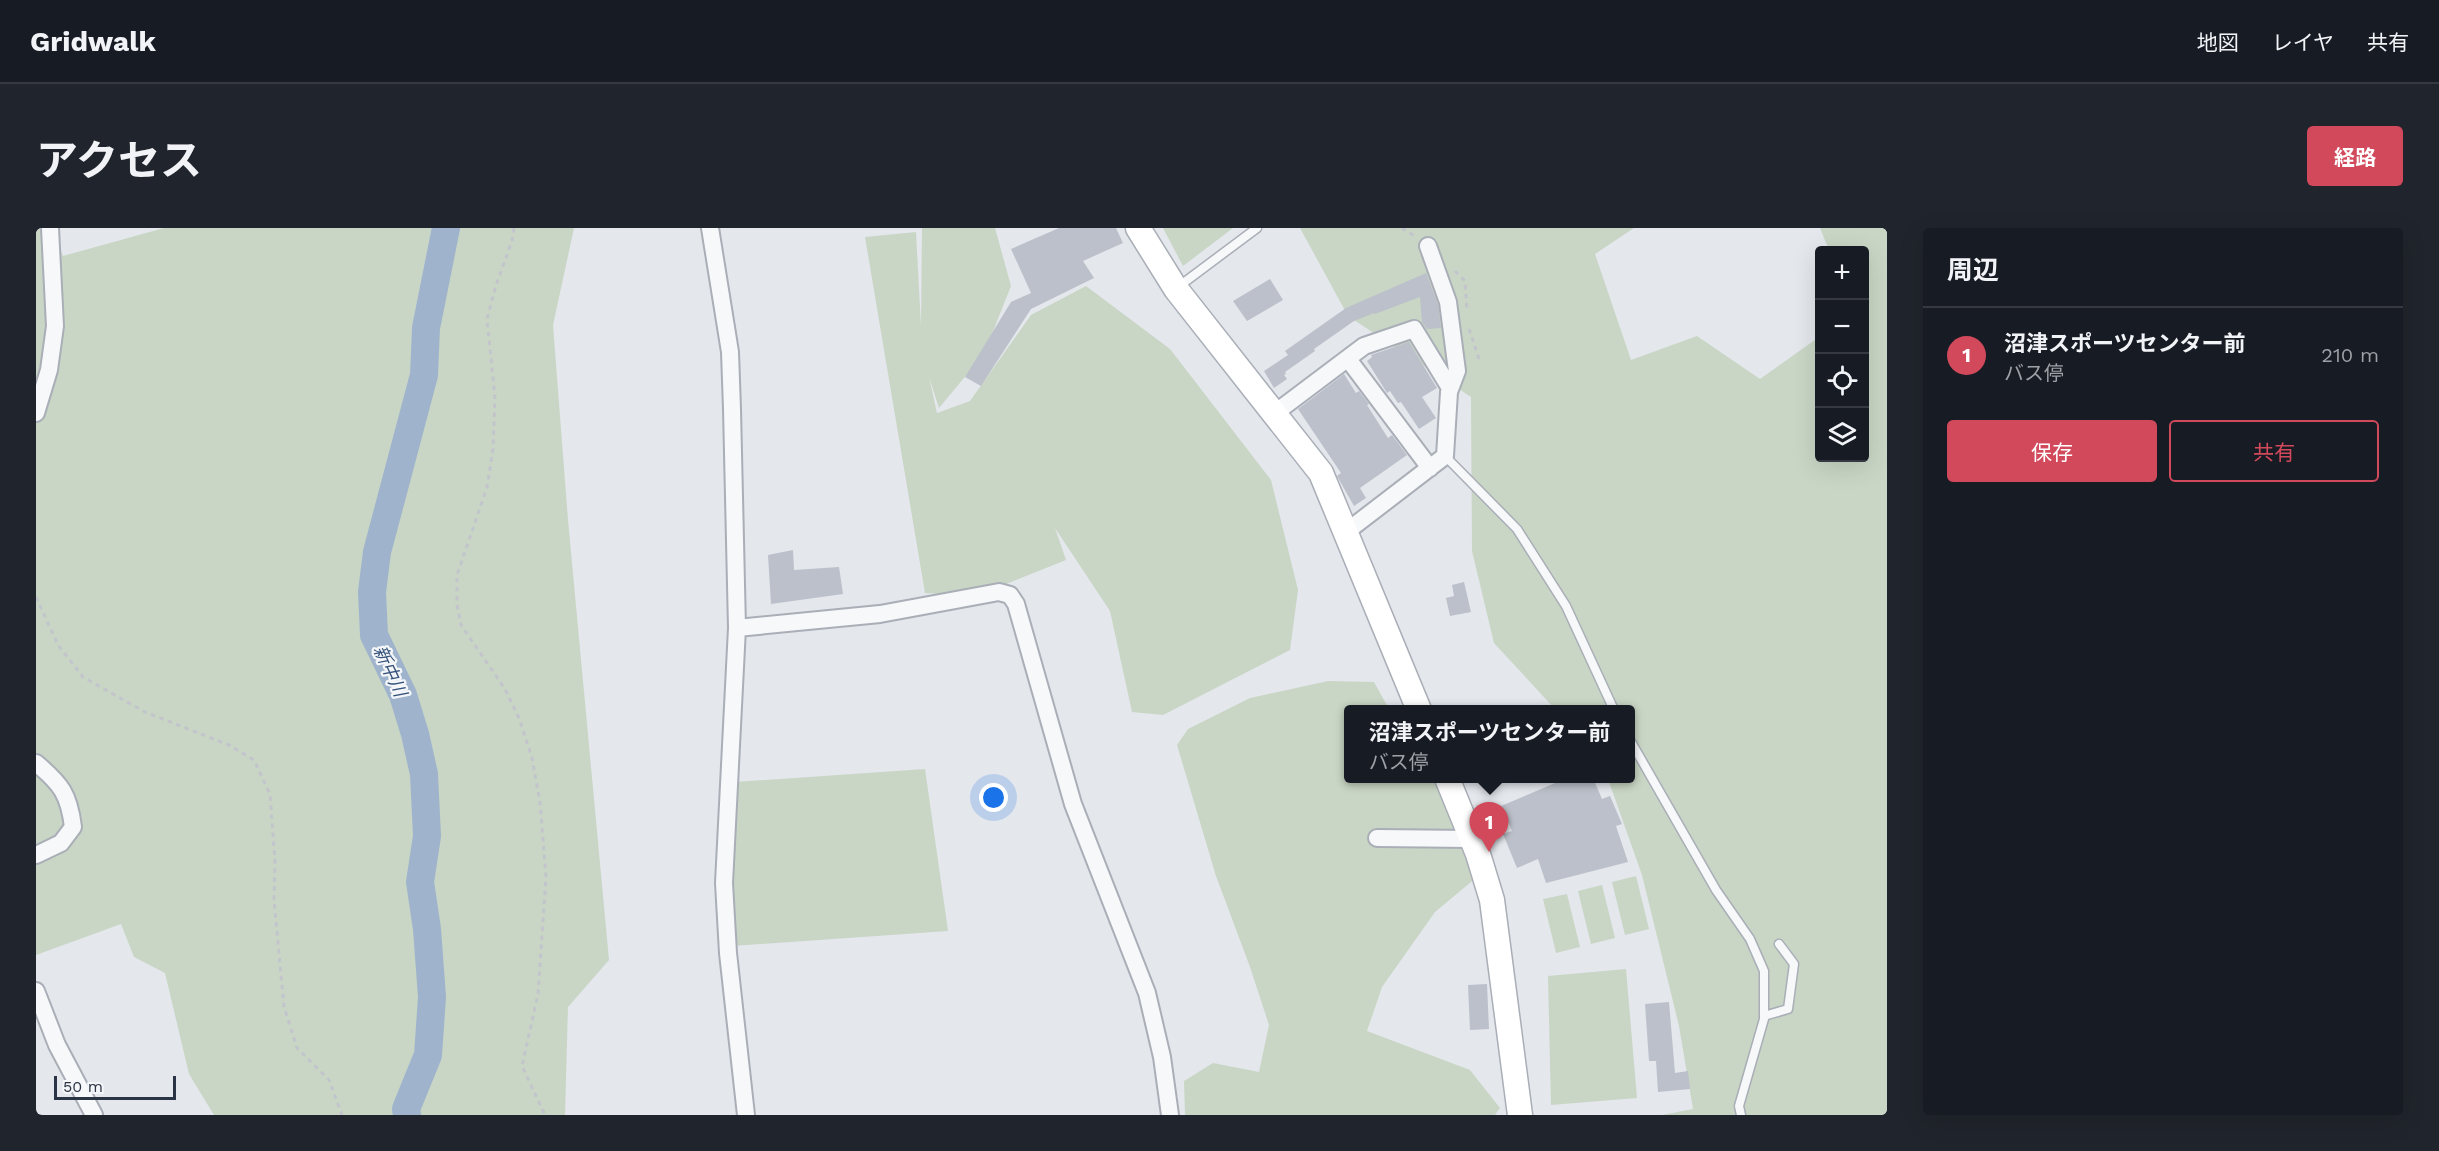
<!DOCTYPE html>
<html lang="ja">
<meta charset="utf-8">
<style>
:root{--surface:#171b24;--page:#20242c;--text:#f1f3f6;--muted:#9ea1a6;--line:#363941;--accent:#d1495b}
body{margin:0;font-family:"Work Sans","Noto Sans JP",sans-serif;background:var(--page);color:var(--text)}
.controls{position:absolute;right:18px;top:18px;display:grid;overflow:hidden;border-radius:6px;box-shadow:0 6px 24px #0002}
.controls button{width:54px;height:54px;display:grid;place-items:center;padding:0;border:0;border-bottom:2px solid var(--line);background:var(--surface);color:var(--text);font:30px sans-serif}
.scale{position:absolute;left:18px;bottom:15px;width:122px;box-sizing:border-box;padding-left:6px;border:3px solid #2b3445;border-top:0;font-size:16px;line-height:21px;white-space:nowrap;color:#2b3445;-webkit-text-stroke:4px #f4f6f9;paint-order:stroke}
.you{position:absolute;left:958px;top:570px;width:21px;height:21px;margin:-15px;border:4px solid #fff;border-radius:50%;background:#1a73e8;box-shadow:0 0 0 9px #1a73e833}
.badge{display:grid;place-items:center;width:39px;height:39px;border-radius:50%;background:var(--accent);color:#fff;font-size:20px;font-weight:700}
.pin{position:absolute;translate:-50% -50px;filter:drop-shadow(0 2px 3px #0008)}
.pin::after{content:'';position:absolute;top:32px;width:21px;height:18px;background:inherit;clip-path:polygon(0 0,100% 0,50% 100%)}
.popup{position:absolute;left:1308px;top:477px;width:291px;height:78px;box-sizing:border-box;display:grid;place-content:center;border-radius:6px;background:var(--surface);filter:drop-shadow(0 2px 4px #0005);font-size:20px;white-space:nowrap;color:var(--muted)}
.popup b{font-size:22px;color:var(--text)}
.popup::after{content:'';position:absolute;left:50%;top:100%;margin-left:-12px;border:12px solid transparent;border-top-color:var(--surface)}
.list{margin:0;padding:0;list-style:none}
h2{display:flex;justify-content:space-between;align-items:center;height:78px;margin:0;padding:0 24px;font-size:26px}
h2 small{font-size:20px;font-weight:400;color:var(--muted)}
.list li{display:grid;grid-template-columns:39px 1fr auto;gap:18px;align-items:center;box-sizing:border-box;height:96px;padding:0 24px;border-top:2px solid var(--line)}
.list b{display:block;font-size:22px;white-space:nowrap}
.list p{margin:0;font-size:20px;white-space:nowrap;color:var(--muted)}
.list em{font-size:20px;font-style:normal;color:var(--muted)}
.actions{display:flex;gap:12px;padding:18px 24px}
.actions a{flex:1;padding:14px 0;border:2px solid var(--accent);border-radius:6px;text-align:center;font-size:21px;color:var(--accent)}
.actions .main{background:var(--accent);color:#fff}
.icon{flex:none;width:33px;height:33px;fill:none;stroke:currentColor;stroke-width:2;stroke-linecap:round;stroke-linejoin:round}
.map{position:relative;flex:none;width:1851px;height:887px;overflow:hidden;border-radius:6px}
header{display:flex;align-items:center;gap:36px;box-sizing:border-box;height:84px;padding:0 30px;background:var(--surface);border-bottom:2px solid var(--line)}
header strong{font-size:28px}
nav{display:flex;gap:33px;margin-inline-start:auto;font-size:21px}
.intro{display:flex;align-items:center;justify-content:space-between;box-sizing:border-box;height:144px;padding:0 36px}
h1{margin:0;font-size:42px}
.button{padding:15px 27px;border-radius:6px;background:var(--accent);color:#fff;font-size:21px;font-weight:700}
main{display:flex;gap:36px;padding:0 36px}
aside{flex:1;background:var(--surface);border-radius:6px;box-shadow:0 6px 24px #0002}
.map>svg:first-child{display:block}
</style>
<header>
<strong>Gridwalk</strong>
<nav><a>地図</a><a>レイヤ</a><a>共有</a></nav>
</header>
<div class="intro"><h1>アクセス</h1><a class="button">経路</a></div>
<main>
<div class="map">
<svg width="1851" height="887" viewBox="0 0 1851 887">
<rect width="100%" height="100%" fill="#e4e7ec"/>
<!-- green -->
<path fill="#c9d6c5" d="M0,0H15L27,28L128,0H538L517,97L532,292L573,732L532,779L529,887H178L153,846L129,745L98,729L85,696L0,727Z
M886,0H959L975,58L948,126L903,180L893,149L901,185L934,173L995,87L1050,58L1134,121L1235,252L1262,362L1254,422L1127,487L1096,484L1074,383L1019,300L1030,332L940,368L889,365L829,9L880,4L885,98Z
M1127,0H1197L1147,38Z
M1264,0H1598L1559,26L1595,132L1661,108L1724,151L1783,109L1784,230H1828V22H1793L1784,0H1851V887H1626L1657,881L1643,798L1606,647L1572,551L1594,550V482L1519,481L1458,415L1436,323L1435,169L1312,88Z
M1292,453L1338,454L1353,481L1312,482V550L1401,551L1441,649L1399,684L1346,759L1331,803L1434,842L1464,880L1459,887H1149L1148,853L1177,835L1223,844L1233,797L1214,739L1180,648L1141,517L1152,501L1214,470Z
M889,541L912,703L696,718L689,646L699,554Z
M1600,648L1613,701L1589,707L1576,654Z
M1566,657L1579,710L1555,716L1542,663Z
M1531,666L1544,719L1520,725L1507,671Z
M1590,741L1601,870L1515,877L1512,748Z"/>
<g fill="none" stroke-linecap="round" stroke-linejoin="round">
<!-- river -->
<path stroke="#9fb4cc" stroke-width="28" d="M371,887L370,881L392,827L396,769L391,701L384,654L391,608L388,546L379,506L367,467L338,407L336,364L341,324L388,147L390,100L410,0"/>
</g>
<!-- building -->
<path fill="#bbc0ca" d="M1023,0H1080L1087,15L1047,33L1058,50L995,81L945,158L929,149L975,74L995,65L975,21Z
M1390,45L1402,76L1405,100L1391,101L1386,94L1384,69L1339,86L1338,85L1318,93L1278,121L1279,123L1249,144L1250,146L1248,147L1251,151L1238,160L1228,143L1252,127L1249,123L1310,80Z
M1234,51L1247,72L1211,93L1197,73Z
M1373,114L1401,160L1386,169L1400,190L1383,201L1365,174L1362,175L1354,163L1351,165L1331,133L1336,129L1335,127Z
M1308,146L1320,165L1323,163L1333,176L1331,177L1352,210L1356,207L1371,227L1324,260L1330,270L1318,278L1301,248L1305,245L1262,181Z
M757,322L758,342L803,339L807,366L735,376L732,327Z
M1428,354L1435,384L1414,388L1410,370L1418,368L1416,357Z
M1531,550H1557L1566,571L1574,568L1586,596L1580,598L1592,634L1510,655L1502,631L1481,640L1467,606L1476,603L1465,578Z
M1451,756L1453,801L1434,802L1432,757Z
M1633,774L1639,845L1652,843L1654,861L1622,864L1620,833H1613L1609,776Z"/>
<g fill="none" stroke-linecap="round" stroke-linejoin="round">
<defs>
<path id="lane" d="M1142,59L1221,0
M1409,228L1481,301L1530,378L1578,482
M1594,512L1680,662L1714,711L1728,743V791L1703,878L1705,887
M1728,788L1752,781L1758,736L1743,716"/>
<path id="street" d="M674,0L694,124L696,181L701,400L688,655L692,725L710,887
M1312,131L1394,240
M0,185L13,142L19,98L14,0
M1239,185L1328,118L1378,101L1414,160
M1310,304L1409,228L1413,164L1421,143L1412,74L1392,18
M701,400L844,386L963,364L974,367L980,376L1037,576L1111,765L1126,829L1134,887
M0,535C25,556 33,566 37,599L25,615L0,627
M1341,610L1436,611
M0,763L21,817L58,887"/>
<path id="secondary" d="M1102,0L1140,61L1285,245L1383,482
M1411,550L1442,626L1456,672L1484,887"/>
</defs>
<!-- lane casing -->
<use href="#lane" stroke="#a9aeb7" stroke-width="11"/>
<!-- street casing -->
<use href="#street" stroke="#a9aeb7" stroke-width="20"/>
<!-- secondary casing -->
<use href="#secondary" stroke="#a9aeb7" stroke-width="27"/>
<!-- path -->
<path stroke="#c2c5cb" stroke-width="3" stroke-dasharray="4.5 4.5" stroke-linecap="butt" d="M478,0L476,13L460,57L451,91L459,170L457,221L451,259L421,347V377L425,397L469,461L483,490L496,530L504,574L510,649L502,766L486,838L509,887
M1366,0L1380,9
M1419,43L1429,53L1431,83
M1433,101L1443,131
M0,369L22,417L47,449L109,484L193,517L218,532L234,566L239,633L238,672L248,779L261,820L293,852L306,887"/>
<!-- lane -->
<use href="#lane" stroke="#f7f8fa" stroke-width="8"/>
<!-- street -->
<use href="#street" stroke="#f7f8fa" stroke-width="16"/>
<!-- secondary -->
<use href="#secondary" stroke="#fff" stroke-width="24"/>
</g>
<g text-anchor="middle" stroke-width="4.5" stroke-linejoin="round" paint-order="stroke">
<!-- water labels -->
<g font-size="18" font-style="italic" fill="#34527a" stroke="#f4f6f9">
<text transform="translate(354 443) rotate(65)" y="6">新中川</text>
</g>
</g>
</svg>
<div class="controls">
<button>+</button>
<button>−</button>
<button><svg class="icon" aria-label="locate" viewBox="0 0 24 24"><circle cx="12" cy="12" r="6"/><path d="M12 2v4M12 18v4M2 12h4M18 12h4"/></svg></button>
<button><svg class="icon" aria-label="layers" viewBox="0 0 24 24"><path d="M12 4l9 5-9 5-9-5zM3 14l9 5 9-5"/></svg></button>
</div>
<div class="scale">50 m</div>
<div class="you"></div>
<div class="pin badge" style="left:1453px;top:624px">1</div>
<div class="popup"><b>沼津スポーツセンター前</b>バス停</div>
</div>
<aside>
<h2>周辺<small></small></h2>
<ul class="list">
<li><span class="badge">1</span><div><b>沼津スポーツセンター前</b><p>バス停</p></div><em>210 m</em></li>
</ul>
<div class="actions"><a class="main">保存</a><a>共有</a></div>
</aside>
</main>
